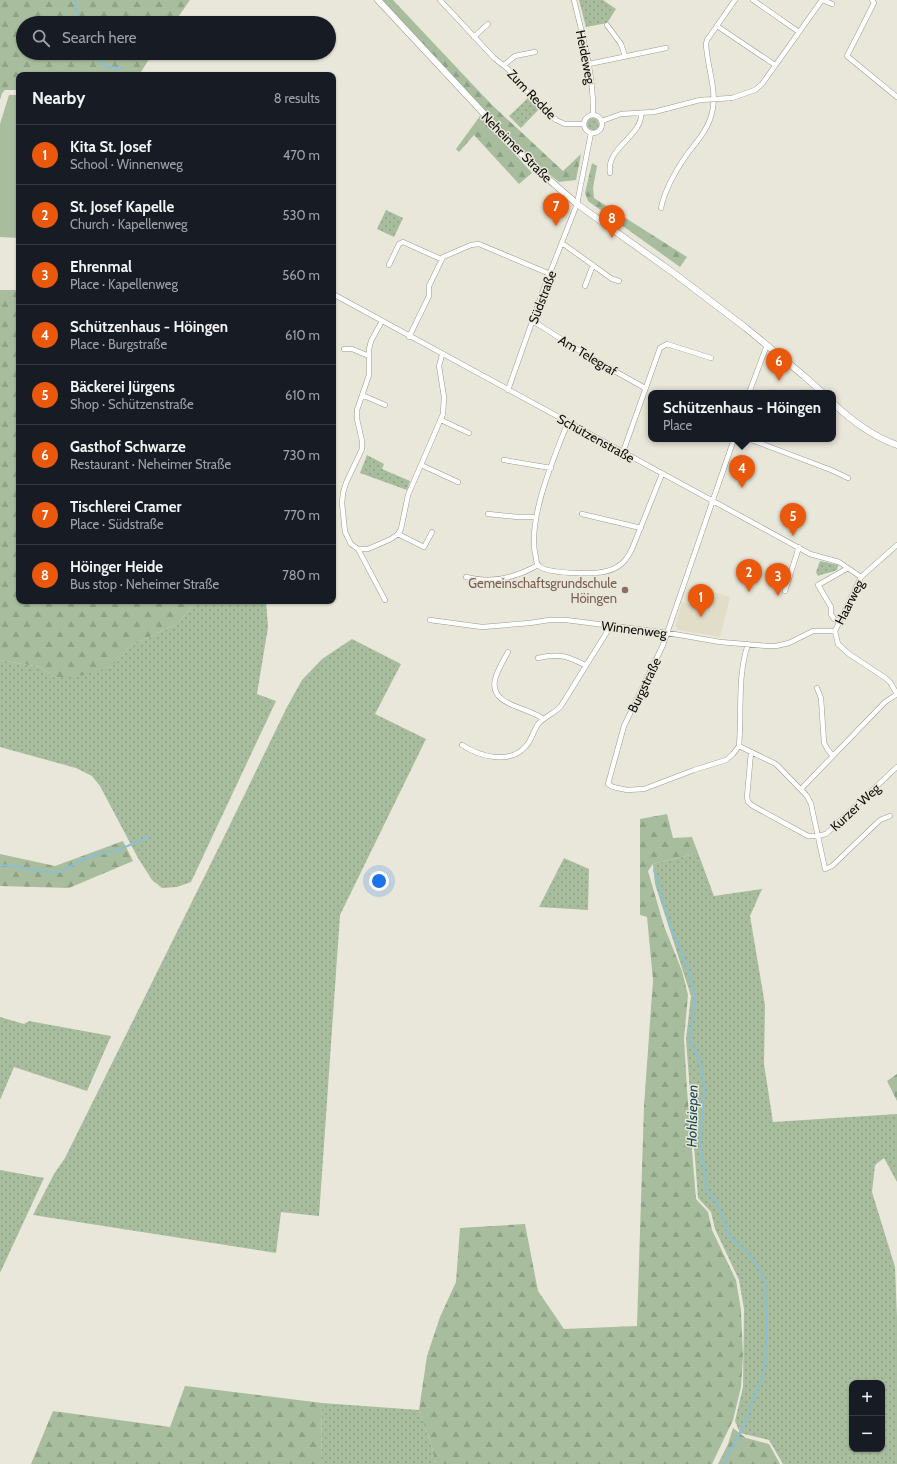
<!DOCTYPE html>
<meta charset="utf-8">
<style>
:root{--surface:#171b24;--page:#242831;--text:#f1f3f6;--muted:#9ea1a6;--line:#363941;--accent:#ea580c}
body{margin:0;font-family:Cabin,sans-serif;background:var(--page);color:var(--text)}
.controls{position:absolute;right:12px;bottom:12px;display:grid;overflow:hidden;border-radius:8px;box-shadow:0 1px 3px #0004}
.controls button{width:36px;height:36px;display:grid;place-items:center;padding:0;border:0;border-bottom:1px solid var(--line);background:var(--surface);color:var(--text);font:20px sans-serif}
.you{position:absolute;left:379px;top:881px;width:14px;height:14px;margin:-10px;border:3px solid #fff;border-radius:50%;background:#1a73e8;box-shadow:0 0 0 6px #1a73e833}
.badge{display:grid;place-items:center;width:26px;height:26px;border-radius:50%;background:var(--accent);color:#fff;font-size:13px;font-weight:700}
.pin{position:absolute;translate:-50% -33px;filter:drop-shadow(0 1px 2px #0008)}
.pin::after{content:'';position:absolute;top:21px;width:14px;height:12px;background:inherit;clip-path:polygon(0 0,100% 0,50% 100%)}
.popup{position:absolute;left:648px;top:390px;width:188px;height:52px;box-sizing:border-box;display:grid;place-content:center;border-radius:8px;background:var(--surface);filter:drop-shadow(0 1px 3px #0005);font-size:13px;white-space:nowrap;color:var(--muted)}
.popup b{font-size:15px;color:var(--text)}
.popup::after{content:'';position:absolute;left:50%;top:100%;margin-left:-8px;border:8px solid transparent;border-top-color:var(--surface)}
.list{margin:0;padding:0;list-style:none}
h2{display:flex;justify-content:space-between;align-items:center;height:52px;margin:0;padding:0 16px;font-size:17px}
h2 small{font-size:13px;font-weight:400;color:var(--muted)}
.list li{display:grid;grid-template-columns:26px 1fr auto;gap:12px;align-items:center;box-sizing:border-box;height:60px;padding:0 16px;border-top:1px solid var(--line)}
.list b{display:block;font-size:15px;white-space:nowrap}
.list p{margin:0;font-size:13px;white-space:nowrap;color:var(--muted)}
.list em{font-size:13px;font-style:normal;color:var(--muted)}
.icon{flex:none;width:22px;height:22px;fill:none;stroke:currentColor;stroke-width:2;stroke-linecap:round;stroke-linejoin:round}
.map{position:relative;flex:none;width:897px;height:1464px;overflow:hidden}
.search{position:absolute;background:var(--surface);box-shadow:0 1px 3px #0004;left:16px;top:16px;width:320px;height:44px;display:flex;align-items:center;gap:10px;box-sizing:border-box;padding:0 14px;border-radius:22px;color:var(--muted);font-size:15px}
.panel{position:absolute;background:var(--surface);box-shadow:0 1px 3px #0004;left:16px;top:72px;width:320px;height:532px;border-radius:8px}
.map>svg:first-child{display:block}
</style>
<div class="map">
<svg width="897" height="1464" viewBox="0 0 897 1464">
<defs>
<pattern id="grass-dots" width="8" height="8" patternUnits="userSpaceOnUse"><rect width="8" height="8" fill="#a7bd9d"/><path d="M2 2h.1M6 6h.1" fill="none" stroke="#8fa186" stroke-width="1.8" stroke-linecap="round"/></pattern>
<pattern id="forest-firs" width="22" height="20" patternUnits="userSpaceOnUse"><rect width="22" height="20" fill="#a7bd9d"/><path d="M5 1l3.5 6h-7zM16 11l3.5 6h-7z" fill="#8fa186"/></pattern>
</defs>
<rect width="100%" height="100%" fill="#e9e7d9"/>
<!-- built -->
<path fill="#e1ddc8" d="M717,593L730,597L720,637L678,630L675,625L676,623L682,602L712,611Z"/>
<!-- grass -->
<path fill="url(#grass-dots)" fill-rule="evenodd" d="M579,0H603L616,9L607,23L586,27Z
M528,98L539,109L521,128L509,116Z
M587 124a6 6 0 1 1 12 0a6 6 0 1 1-12 0Z
M386,210L403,218L394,237L377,229Z
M367,455L384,464L382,469L410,481L407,490L360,473Z
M820,561L838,565L837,570C831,573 824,573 818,576L816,572Z
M197,601H266L268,627L257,694L276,701L191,882L177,887L162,888L152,880L138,858L100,786L92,776L76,768L0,747V660L40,667L56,678L111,667L132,645L177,624Z
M352,639L401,664L375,714L426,739L340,915L319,1216L281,1212L276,1253L33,1215L54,1174L65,1158L221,843L287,707L302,680L322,659Z
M698,853L714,896L762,889L750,916L765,1005L764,1064L773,1122L897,1114V1182L884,1158L875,1165L872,1192L895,1267L897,1317V1464H783L769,1440L740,1433L735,1421L743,1387L744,1309L739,1280L715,1229L711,1212L698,1198L686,1039L691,996L655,884L653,864ZM852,1383H882V1449H852Z
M564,858L589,869L588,910L539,907Z
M0,1017L24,1024L29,1021L111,1036L87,1091L14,1067L0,1100Z
M0,1170L44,1178L0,1273Z
M322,1403L419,1410L432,1447L435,1464H321Z"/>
<!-- forest -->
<path fill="url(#forest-firs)" d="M0,0H190L174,23H23V53H153L139,75H19V90H5L2,93L0,100Z
M381,0H393L491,104L563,171L581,154L576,180L559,182L529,158Z
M480,116L532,173L519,184L474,135L459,152L456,149Z
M592,163L597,166L593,188L594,198L687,257L680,267L588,201L585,193Z
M0,290H19V601H197L177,624L132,645L111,667L84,675L56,678L40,667L0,660Z
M667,814L673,838L692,837L698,853L653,864L648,871L664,926L682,971L688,995L684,1039L687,1090L696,1199L708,1212L712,1230L736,1280L741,1310L743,1357L741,1387L733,1420L712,1464H435L432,1447L419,1410L427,1356L440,1317L456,1282L460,1228L525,1224L538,1291L564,1329L637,1326L644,1106L653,980L647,917L640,915V819Z
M123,841L133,861L69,888L0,886V854L55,866Z
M897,1074V1101L887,1081Z
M185,1386L322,1403L321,1464H31L53,1411L170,1427Z
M733,1428L746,1438L769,1444L780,1464H718L728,1444Z"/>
<!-- garden -->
<path fill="#a7bd9d" d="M9,95H19V238L0,237V124Z"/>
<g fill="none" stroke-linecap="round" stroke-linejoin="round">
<!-- stream -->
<path stroke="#8ac0d2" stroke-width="2" d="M75,0L76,8L81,23
M94,53C102,67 107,68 123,68
M0,865L21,867L31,870L57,873L93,855L113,852L149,837
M654,870L669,922L689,971L695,997L690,1040L701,1066L703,1075L704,1091L700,1142L707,1190L718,1205L730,1237L747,1252L759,1268L765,1283L767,1341L764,1371L743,1427L723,1464"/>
<defs>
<path id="street" d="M440,0L494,58L508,69L538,104L556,120L565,124H584
M574,0C583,38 594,75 593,114
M753,0L799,32
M823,0L832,4
M872,0L874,3L847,56L897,97
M607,25L621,44L625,56
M717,26L775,65
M474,37L488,24
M589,64L666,48
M504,65L515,56L535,52
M584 124a9 9 0 1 1 18 0a9 9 0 1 1-18 0Z
M602,121L621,114L654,112L700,100L732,98L755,90L762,84L822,0
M610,173C606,147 643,136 641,113
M661,208C665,188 676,170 688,153C699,139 710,127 713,108C716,86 707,66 706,44L707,40L735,0
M562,243L612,279L619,281
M389,265L399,244L403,242L441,259
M585,286L593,265
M333,294L757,525L810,554L839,562L861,577
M382,321L371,341L369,349V375L357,410V419L362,441V449L346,483L343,493L342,503L345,532L351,544L358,549H368L391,539L398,534L401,529L408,495L443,414L444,397L439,366L442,355
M533,321L586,355L645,388
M409,337L429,296V286L443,257L471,245L479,244L550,274
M344,349H352L369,356
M508,390L544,288L577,204L591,133
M749,393L767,345
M362,395L385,405
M441,420L469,433
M568,422C554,457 526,522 536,558C536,561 537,564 539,566C548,574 591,574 603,572C608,571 615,569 620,565C626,561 629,555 632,549L662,474
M734,439L663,645L624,726L608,784L613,787L627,790L644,789L694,770L726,760L733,754L739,746C742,712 737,677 748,644
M749,439L831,470L848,478
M623,452L660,348L667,344L711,358
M504,460L551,468
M421,465L458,482
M488,514L518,517H536
M582,514L641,528
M398,534L424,547L432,532
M897,545L861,577L835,631L838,644L849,654L884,677L890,682L897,694
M358,549L385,600
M466,577C491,584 515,578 538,565
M785,591L799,547
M430,620L482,627L530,623L549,620H566L668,633L720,642L768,646H776L789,643L813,631H835
M839,621L834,619L831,614V607L818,585L848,568
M508,652C504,660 497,670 495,680C489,706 529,707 543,719
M538,658C559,653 567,656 585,665
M817,688L821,698L824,743L828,750L833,756
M462,745C479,756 509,765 525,747C532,741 533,730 539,723C546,716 555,713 561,706L610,627
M739,746L776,764L807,796L811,804L825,869L832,866L880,820L890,816
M751,752L747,797L748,802L753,806L808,836H818L826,834L897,767
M801,789L885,702L897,694"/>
<path id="secondary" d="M378,0L530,163L577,204L675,274L746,328L804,376L823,393
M833,403C852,421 872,436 897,445"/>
</defs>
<!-- street casing -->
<use href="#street" stroke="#9d9b8e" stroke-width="5.5"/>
<!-- secondary casing -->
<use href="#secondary" stroke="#9d9b8e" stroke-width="7"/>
<!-- street -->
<use href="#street" stroke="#fff" stroke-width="4.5"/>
<!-- secondary -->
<use href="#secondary" stroke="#fff" stroke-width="6"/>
</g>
<!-- markers -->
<circle fill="#8d6e63" stroke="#e9e7d9" stroke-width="1.5" cx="625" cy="590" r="4"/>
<g text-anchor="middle" stroke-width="3" stroke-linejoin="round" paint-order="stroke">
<!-- street labels -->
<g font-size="13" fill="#100f0b" stroke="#e9e7d9">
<text transform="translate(586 57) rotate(79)" y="5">Heideweg</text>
<text transform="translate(532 94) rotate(46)" y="5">Zum Redde</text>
<text transform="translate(517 147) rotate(45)" y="5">Neheimer Straße</text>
<text transform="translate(542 297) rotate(-69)" y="5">Südstraße</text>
<text transform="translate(588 355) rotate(31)" y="5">Am Telegraf</text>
<text transform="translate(596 438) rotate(29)" y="5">Schützenstraße</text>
<text transform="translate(849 602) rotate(-63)" y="5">Haarweg</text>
<text transform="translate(634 629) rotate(7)" y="5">Winnenweg</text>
<text transform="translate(644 685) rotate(-64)" y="5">Burgstraße</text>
<text transform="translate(855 807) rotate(-43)" y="5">Kurzer Weg</text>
</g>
<!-- education labels -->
<g font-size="13" fill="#785e54" stroke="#e9e7d9" text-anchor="end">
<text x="617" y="588">Gemeinschaftsgrundschule<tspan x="617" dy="15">Höingen</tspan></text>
</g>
<!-- water labels -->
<g font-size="14" font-style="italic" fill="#164653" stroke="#e9e7d9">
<text transform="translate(692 1116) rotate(-89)" y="5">Hohlsiepen</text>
</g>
</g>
</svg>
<div class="controls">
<button>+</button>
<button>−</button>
</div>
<div class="you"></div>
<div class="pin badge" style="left:701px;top:617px">1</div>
<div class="pin badge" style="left:749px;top:592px">2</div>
<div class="pin badge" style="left:778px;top:596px">3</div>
<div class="pin badge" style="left:742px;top:488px">4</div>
<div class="popup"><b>Schützenhaus - Höingen</b>Place</div>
<div class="pin badge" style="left:793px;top:536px">5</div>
<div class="pin badge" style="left:779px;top:381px">6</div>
<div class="pin badge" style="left:556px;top:226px">7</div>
<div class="pin badge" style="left:612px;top:238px">8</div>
<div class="search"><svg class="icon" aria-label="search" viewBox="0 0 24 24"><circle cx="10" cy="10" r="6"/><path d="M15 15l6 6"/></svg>Search here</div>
<section class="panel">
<h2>Nearby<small>8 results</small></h2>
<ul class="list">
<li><span class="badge">1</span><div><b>Kita St. Josef</b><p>School · Winnenweg</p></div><em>470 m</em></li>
<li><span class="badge">2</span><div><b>St. Josef Kapelle</b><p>Church · Kapellenweg</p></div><em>530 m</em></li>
<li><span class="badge">3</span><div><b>Ehrenmal</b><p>Place · Kapellenweg</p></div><em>560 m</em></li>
<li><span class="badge">4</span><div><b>Schützenhaus - Höingen</b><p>Place · Burgstraße</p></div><em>610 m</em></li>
<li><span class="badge">5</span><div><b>Bäckerei Jürgens</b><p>Shop · Schützenstraße</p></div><em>610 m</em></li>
<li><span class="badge">6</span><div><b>Gasthof Schwarze</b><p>Restaurant · Neheimer Straße</p></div><em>730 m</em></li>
<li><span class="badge">7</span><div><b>Tischlerei Cramer</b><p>Place · Südstraße</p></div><em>770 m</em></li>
<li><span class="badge">8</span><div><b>Höinger Heide</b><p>Bus stop · Neheimer Straße</p></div><em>780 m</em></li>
</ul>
</section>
</div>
